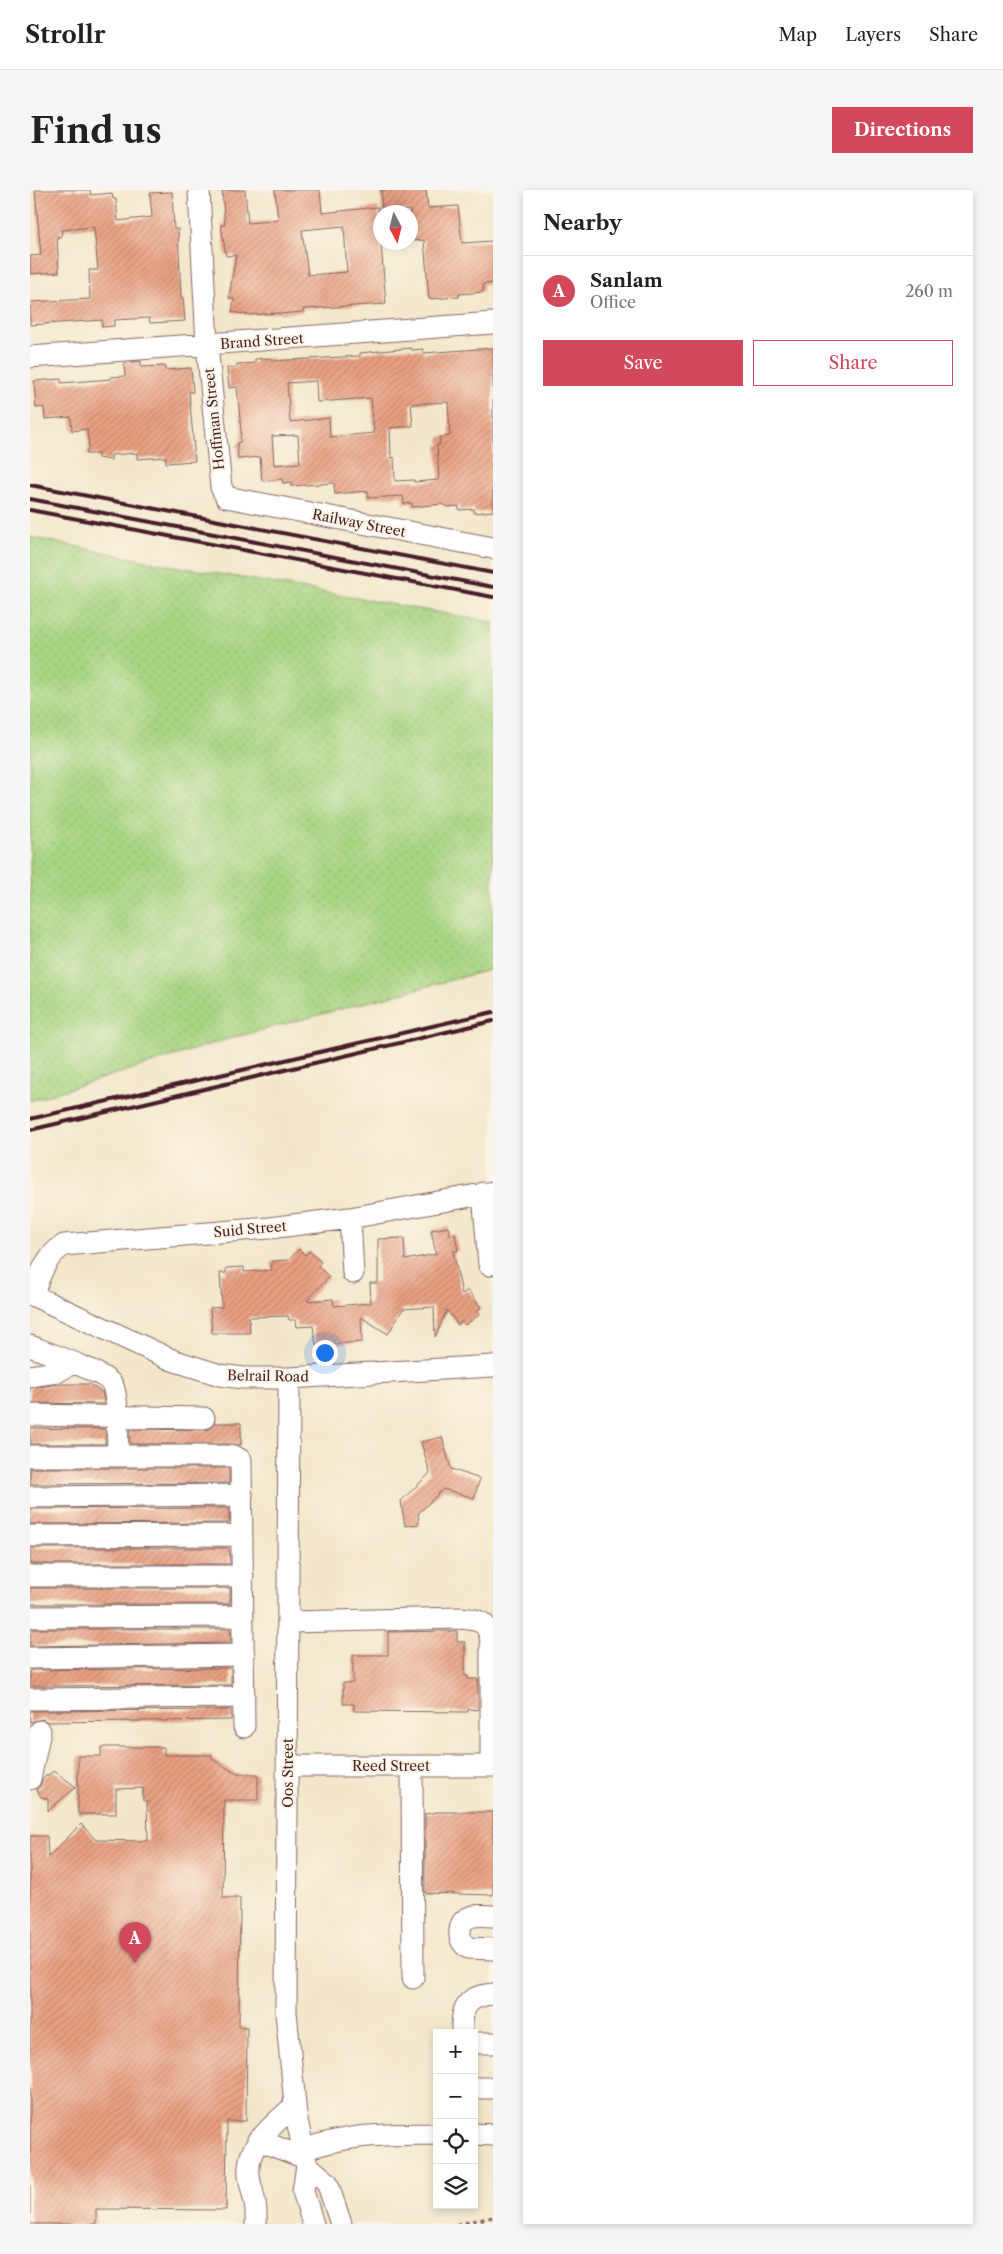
<!DOCTYPE html>
<meta charset="utf-8">
<style>
:root{--surface:#fff;--page:#f6f6f6;--text:#222;--muted:#767676;--line:#e0e0e0;--accent:#d1495b}
body{margin:0;font-family:"Libre Caslon Text",serif;background:var(--page);color:var(--text)}
.controls{position:absolute;right:15px;bottom:15px;display:grid;overflow:hidden;border-radius:0px;box-shadow:0 2px 8px #0003}
.controls button{width:45px;height:45px;display:grid;place-items:center;padding:0;border:0;border-bottom:1px solid var(--line);background:var(--surface);color:var(--text);font:25px sans-serif}
.compass{position:absolute;left:343px;top:15px;width:45px;height:45px;border-radius:50%;background:var(--surface);box-shadow:0 2px 8px #0003;rotate:173deg}
.you{position:absolute;left:294px;top:1162px;width:18px;height:18px;margin:-12px;border:4px solid #fff;border-radius:50%;background:#1a73e8;box-shadow:0 0 0 8px #1a73e833}
.badge{display:grid;place-items:center;width:32px;height:32px;border-radius:50%;background:var(--accent);color:#fff;font-size:16px;font-weight:700}
.pin{position:absolute;translate:-50% -41px;filter:drop-shadow(0 1px 2px #0008)}
.pin::after{content:'';position:absolute;top:26px;width:18px;height:15px;background:inherit;clip-path:polygon(0 0,100% 0,50% 100%)}
.list{margin:0;padding:0;list-style:none}
h2{display:flex;justify-content:space-between;align-items:center;height:65px;margin:0;padding:0 20px;font-size:21px}
h2 small{font-size:16px;font-weight:400;color:var(--muted)}
.list li{display:grid;grid-template-columns:32px 1fr auto;gap:15px;align-items:center;box-sizing:border-box;height:70px;padding:0 20px;border-top:1px solid var(--line)}
.list b{display:block;font-size:19px;white-space:nowrap}
.list p{margin:0;font-size:16px;white-space:nowrap;color:var(--muted)}
.list em{font-size:16px;font-style:normal;color:var(--muted)}
.actions{display:flex;gap:10px;padding:15px 20px}
.actions a{flex:1;padding:11px 0;border:1px solid var(--accent);border-radius:0px;text-align:center;font-size:18px;color:var(--accent)}
.actions .main{background:var(--accent);color:#fff}
.icon{flex:none;width:28px;height:28px;fill:none;stroke:currentColor;stroke-width:2;stroke-linecap:round;stroke-linejoin:round}
.map{position:relative;flex:none;width:463px;height:2034px;overflow:hidden;border-radius:0px}
header{display:flex;align-items:center;gap:30px;box-sizing:border-box;height:70px;padding:0 25px;background:var(--surface);border-bottom:1px solid var(--line)}
header strong{font-size:24px}
nav{display:flex;gap:28px;margin-inline-start:auto;font-size:18px}
.intro{display:flex;align-items:center;justify-content:space-between;box-sizing:border-box;height:120px;padding:0 30px}
h1{margin:0;font-size:35px}
.button{padding:12px 22px;border-radius:0px;background:var(--accent);color:#fff;font-size:18px;font-weight:700}
main{display:flex;gap:30px;padding:0 30px}
aside{flex:1;background:var(--surface);border-radius:0px;box-shadow:0 2px 8px #0003}
.map>svg:first-child{display:block}
</style>
<header>
<strong>Strollr</strong>
<nav><a>Map</a><a>Layers</a><a>Share</a></nav>
</header>
<div class="intro"><h1>Find us</h1><a class="button">Directions</a></div>
<main>
<div class="map">
<svg width="463" height="2034" viewBox="0 0 463 2034">
<defs>
<pattern id="park-dots" width="8" height="8" patternUnits="userSpaceOnUse" patternTransform="scale(1.25)"><rect width="8" height="8" fill="#a6d481"/><path d="M2 2h.1M6 6h.1" fill="none" stroke="#90b670" stroke-width="1.8" stroke-linecap="round"/></pattern>
<pattern id="building-hatch" width="6" height="6" patternUnits="userSpaceOnUse" patternTransform="scale(1.25)"><rect width="6" height="6" fill="#e9a082"/><path d="M-1 1l2-2M0 6l6-6M5 7l2-2" fill="none" stroke="#bf826b"/></pattern>
</defs>
<rect width="100%" height="100%" fill="#fcf5e5"/>
<filter id="ink" filterUnits="userSpaceOnUse"><feTurbulence type="fractalNoise" baseFrequency=".02" numOctaves="2"/><feDisplacementMap in="SourceGraphic" scale="10" xChannelSelector="R" yChannelSelector="G"/><feConvolveMatrix kernelMatrix="1 2 1 2 8 2 1 2 1" color-interpolation-filters="sRGB"/></filter>
<filter id="wash" filterUnits="userSpaceOnUse"><feTurbulence type="fractalNoise" baseFrequency=".0096" numOctaves="4" result="noise"/><feDisplacementMap in="SourceGraphic" scale="20" xChannelSelector="R" yChannelSelector="G"/><feGaussianBlur stdDeviation="1.12" result="paint"/><feColorMatrix in="noise" values="0 0 0 0 0 0 0 0 0 0 0 0 0 0 0 0 0 1.4 0 .05"/><feComposite in="paint" operator="in"/></filter>
<g filter="url(#wash)">
<rect width="100%" height="100%" fill="#f2e7ca"/>
<!-- park -->
<path fill="url(#park-dots)" stroke="#787a56" d="M0,347L122,372L463,432V779L198,849L0,911Z"/>
<g id="blocks">
<!-- building -->
<path fill="url(#building-hatch)" fill-rule="evenodd" d="M5,0H60L61,5L82,3L83,9H86L88,31L122,27L120,3L142,2L144,39H148L151,108H153L155,131L120,133L119,128L84,130V136L72,137V130L0,135V112L60,109L59,80H68L64,37L31,40L32,46L27,47L29,82L0,84V66L11,65Z
M192,0H215L218,33L248,30L245,0H290L292,23L348,17L356,114L273,119V122L249,124V123L220,125L202,122L204,109L199,108L206,65L196,66L191,35H195ZM314,36L317,82L278,85L272,40Z
M351,0H396L398,18L428,16L432,53L463,51V93L453,94V102L429,104V107L399,109L394,50L380,51V20L352,22Z
M381,158L382,160L393,159V163L463,158V321L444,323V319L429,320V316L418,317L411,314L382,317V313L374,314L373,306L338,308V301L305,304L304,293L261,296V292L253,293L252,289L232,291L230,267L208,269L207,253L210,252L211,241L207,197L199,198L197,178L207,177V174L225,173V169L242,168V171L330,166V163ZM286,191L287,212L341,208L344,243L300,247L299,228L260,232L257,193ZM418,212L420,246L409,247L410,255H407L409,290L384,292V290L365,291L364,267L361,268L360,238L383,236L381,214ZM268,245L270,273L244,275L242,246Z
M111,171V177L135,176V180L161,178L163,202H159L165,271L136,273V267L107,269V263L81,265V270L68,268V264H56L59,257L57,239L42,241L41,227L15,229L14,217L6,218L4,191L31,189V193L81,189V187L95,186L94,173Z
M418,1037L420,1045L425,1044L428,1061H423L432,1104L438,1100L451,1118L447,1121L449,1125L435,1135L432,1132L428,1135L417,1120L405,1147L404,1117L373,1119L358,1144L331,1127L332,1152L286,1155L283,1136L267,1137L266,1130H259L258,1126L219,1127L220,1143H182L180,1118L192,1117L190,1083H196V1078L214,1077V1082L242,1080L241,1073L244,1071L259,1070L269,1059L275,1065L279,1061L291,1072L288,1076L299,1087L277,1111L303,1109L304,1116L341,1113L340,1093H348V1049L374,1048L375,1070L406,1064L401,1040Z
M31,1194H59L72,1202L74,1214L0,1213V1198Z
M185,1233H211V1255L204,1254H100V1239L174,1240L180,1239Z
M0,1238L75,1239V1254H0Z
M412,1247L421,1279L450,1289L444,1308L413,1299L388,1324L389,1334L375,1336L371,1311L400,1283L391,1252Z
M0,1278H199V1293L0,1294Z
M199,1318V1333L0,1334V1319Z
M0,1358H199L200,1374H0Z
M0,1398H200V1414H0Z
M0,1439H200L201,1453L0,1456Z
M427,1441V1452H435V1486H438V1489H448V1520L438,1519V1522L324,1521V1514H313V1493H323V1465H358V1442Z
M201,1478V1495L0,1496V1480Z
M201,1520V1530L18,1532L12,1529L0,1532V1521Z
M71,1557H134V1565H182V1569L207,1584H228V1610H194L193,1708H210L209,1837H217L216,1931H197L196,2020L66,2019V2034H0V1646H17L18,1667L51,1634L66,1650L118,1651L117,1611H113V1598L86,1599V1624H48V1566H71Z
M24,1581L46,1597L18,1621V1609L11,1607L6,1599L10,1597L13,1588Z
M408,1622H463V1705L395,1703V1624Z"/>
</g>
</g>
<g filter="url(#ink)">
<use href="#blocks" fill-opacity="0" stroke="#856563" stroke-width="1"/>
<g fill="none" stroke-linecap="round" stroke-linejoin="round">
<defs>
<path id="minor" d="M169,0L177,155L191,297L196,307L463,358
M0,167L463,133
M453,1003L459,1075
M320,1028L323,1083
M0,1104L142,1170L190,1185L213,1188H259L463,1176
M3,1104C10,1085 15,1067 34,1055L239,1038L320,1028L463,1002
M0,1156C15,1162 78,1183 83,1196C89,1211 87,1248 88,1266
M0,1186L27,1182L43,1173
M259,1188L256,1822L266,1925L275,1968L277,1975L297,1992L311,2034
M0,1225L174,1228
M0,1266H204L211,1270L214,1537
M0,1307L212,1305
M0,1346L212,1345
M0,1386H213
M0,1427L213,1426
M259,1432L431,1428C450,1430 458,1431 461,1452V1576
M0,1468L214,1465
M0,1509L214,1507
M258,1576H463
M382,1577L383,1788
M0,1589L10,1541
M463,1726C450,1725 431,1723 430,1741C429,1749 432,1753 438,1758L463,1759
M432,1843C431,1818 436,1806 463,1804
M444,1853H463
M444,1898H463
M444,1944L463,1945
M228,1950L275,1968
M273,1960C321,1943 356,1945 407,1944
M277,1975L273,2001L283,2034
M226,2034C227,2018 224,2007 220,1992C212,1956 242,1937 265,1915"/>
</defs>
<!-- minor casing -->
<use href="#minor" stroke="#856563" stroke-width="23"/>
<!-- path -->
<path stroke="#856563" stroke-width="3" stroke-dasharray="4 4" stroke-linecap="butt" d="M427,2034L463,2027"/>
<!-- minor -->
<use href="#minor" stroke="#fff" stroke-width="21"/>
<!-- rail -->
<path stroke="#4a1f2b" stroke-width="4" d="M0,295L463,383
M0,309L463,397
M0,320L463,407
M0,929L463,822
M0,940L463,831"/>
</g>
</g>
<g text-anchor="middle" stroke-width="4.5" stroke-linejoin="round" paint-order="stroke">
<!-- street labels -->
<g font-size="14" fill="#4a1f2b" stroke="#fcf5e5">
<text transform="translate(232 151) rotate(-4)" y="5">Brand Street</text>
<text transform="translate(184 229) rotate(-96)" y="5">Hoffman Street</text>
<text transform="translate(329 333) rotate(11)" y="5">Railway Street</text>
<text transform="translate(220 1039) rotate(-5)" y="5">Suid Street</text>
<text transform="translate(238 1186) rotate(1)" y="5">Belrail Road</text>
<text x="361" y="1581">Reed Street</text>
<text transform="translate(258 1583) rotate(-90)" y="5">Oos Street</text>
</g>
</g>
</svg>
<div class="controls">
<button>+</button>
<button>−</button>
<button><svg class="icon" aria-label="locate" viewBox="0 0 24 24"><circle cx="12" cy="12" r="6"/><path d="M12 2v4M12 18v4M2 12h4M18 12h4"/></svg></button>
<button><svg class="icon" aria-label="layers" viewBox="0 0 24 24"><path d="M12 4l9 5-9 5-9-5zM3 14l9 5 9-5"/></svg></button>
</div>
<svg class="compass" viewBox="-18 -18 36 36"><path d="M0-13l5 13h-10z" fill="#e53935"/><path d="M0 13l5-13h-10z" fill="#767676"/></svg>
<div class="you"></div>
<div class="pin badge" style="left:105px;top:1773px">A</div>
</div>
<aside>
<h2>Nearby<small></small></h2>
<ul class="list">
<li><span class="badge">A</span><div><b>Sanlam</b><p>Office</p></div><em>260 m</em></li>
</ul>
<div class="actions"><a class="main">Save</a><a>Share</a></div>
</aside>
</main>
